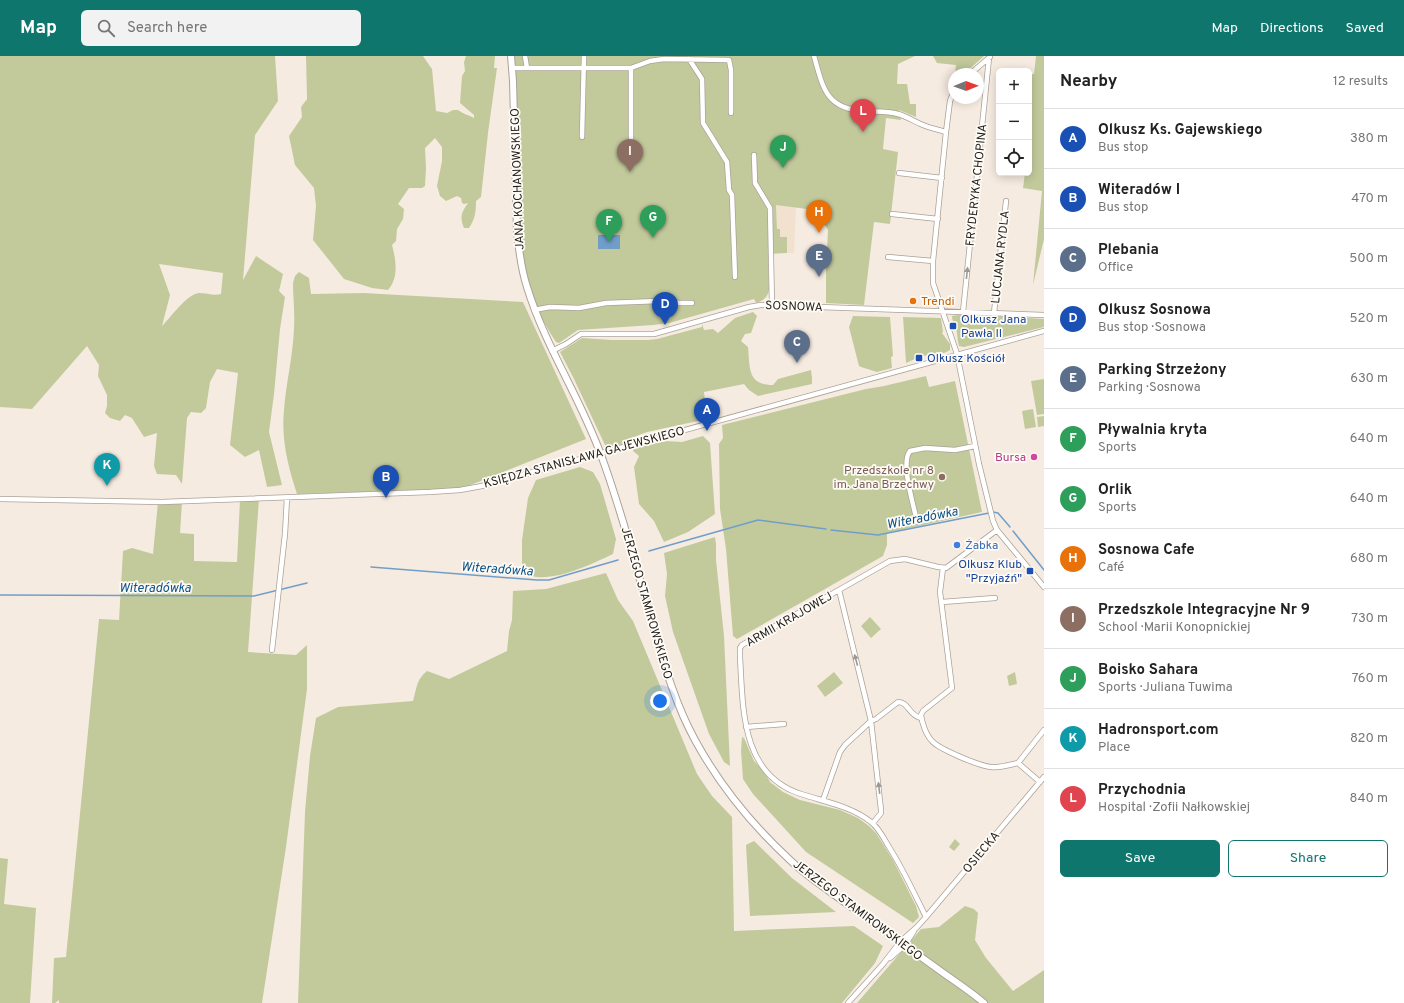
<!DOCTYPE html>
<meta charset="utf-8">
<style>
:root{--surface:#fff;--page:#f2f2f2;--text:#222;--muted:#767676;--line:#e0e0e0;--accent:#0f766e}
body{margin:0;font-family:Overpass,sans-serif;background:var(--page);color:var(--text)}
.controls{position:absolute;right:12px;top:12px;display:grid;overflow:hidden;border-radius:6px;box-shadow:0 2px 10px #0003}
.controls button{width:36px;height:36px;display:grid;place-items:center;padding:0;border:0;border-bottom:1px solid var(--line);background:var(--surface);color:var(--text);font:20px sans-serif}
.compass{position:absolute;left:948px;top:12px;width:36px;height:36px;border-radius:50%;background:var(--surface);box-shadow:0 2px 10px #0003;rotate:89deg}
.you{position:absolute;left:660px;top:645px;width:14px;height:14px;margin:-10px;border:3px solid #fff;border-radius:50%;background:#1a73e8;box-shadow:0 0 0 6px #1a73e833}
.badge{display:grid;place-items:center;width:26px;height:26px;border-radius:50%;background:var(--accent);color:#fff;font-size:13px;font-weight:700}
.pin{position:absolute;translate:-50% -33px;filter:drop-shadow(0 1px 2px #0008)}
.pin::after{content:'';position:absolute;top:21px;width:14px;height:12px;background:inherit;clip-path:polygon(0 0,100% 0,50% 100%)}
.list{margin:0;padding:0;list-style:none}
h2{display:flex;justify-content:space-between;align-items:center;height:52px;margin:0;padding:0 16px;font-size:17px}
h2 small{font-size:13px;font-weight:400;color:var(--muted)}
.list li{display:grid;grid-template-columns:26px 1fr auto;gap:12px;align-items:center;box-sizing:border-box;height:60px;padding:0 16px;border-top:1px solid var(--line)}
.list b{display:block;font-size:15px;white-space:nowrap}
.list p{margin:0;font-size:13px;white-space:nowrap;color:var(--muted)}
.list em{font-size:13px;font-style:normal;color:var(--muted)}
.actions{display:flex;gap:8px;padding:12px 16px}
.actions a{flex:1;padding:9px 0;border:1px solid var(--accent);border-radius:6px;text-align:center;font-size:14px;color:var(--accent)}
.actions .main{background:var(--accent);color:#fff}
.icon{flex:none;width:22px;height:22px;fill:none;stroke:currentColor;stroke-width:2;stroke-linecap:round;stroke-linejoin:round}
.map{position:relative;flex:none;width:1044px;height:947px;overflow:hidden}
header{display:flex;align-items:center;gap:24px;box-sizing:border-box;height:56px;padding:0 20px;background:var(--accent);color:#fff}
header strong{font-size:19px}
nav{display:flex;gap:22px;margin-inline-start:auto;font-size:14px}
.search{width:280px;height:36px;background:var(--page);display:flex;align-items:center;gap:10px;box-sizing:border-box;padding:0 14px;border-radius:6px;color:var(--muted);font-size:15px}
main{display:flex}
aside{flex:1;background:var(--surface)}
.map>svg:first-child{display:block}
</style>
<header>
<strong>Map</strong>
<div class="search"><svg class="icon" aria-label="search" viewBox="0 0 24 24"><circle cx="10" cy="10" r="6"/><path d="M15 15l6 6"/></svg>Search here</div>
<nav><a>Map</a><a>Directions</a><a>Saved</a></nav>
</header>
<main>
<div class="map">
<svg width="1044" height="947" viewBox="0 0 1044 947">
<rect width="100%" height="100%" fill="#f6ebe0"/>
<!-- commercial -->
<path fill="#f1e1ce" d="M776,149H796L794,197H787V182L780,181L777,173Z"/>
<!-- green -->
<path fill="#c2ca9c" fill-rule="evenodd" d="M0,0H275L278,45L255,79L243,224L256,200L283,218L279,235L285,241L280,273L274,338L269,376L282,429L267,431L259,394L245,401L230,389L238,317L217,313L210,326L206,352L201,357L191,356L187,362L182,428L176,419L157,418L154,410L157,377L144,381L132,362L125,359L120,365L110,362L105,357L107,350V339L98,320L99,309L87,290L32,353L0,351ZM159,208L223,217L221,238C213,240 207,237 199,237C187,238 171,261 162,270L170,239Z
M306,0H423L432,13L436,55L447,57L453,54H458C463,58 469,59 474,62V59L460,47L462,20L465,15L464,6L466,0H495L494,12H497L488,77L481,141L476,145C476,156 475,163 469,172H464C459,160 462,156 468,147L464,148L462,147L461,142L457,140L446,145L440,140L437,130L442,105V91L435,82L425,92L426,112L425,130L422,132H409L398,148L404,153L403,163L397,173L396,185L392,189C396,204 399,222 388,234L372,232L344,223L313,184L316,150L314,132L295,109L289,80L302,61L301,51L307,43Z
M514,0H915L898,8L897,28H907L910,48H916V61L899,54L901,64L886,62L883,93L898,96L890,168L874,166L864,249L826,247V214L828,174L815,154L776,149L777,173H780V181H787V197L768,198L769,234C768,241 763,245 756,247L754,243L669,267L653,269L578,274L559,287L556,286C533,253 524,215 520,176L516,19Z
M933,0H984L964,18L955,17L956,9L937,7Z
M1036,0H1044V183L1033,229L1042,135L1023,132L1025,117H1029V18H1034Z
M299,216L309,222L311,238L364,237L523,246L586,383L463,432L430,434L297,438C288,411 281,383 284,354C286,327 293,300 294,272C295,257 293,242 293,227L295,220Z
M753,256L757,260L751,277L745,278L741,285L748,291C750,311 747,329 773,329L778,323L811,314L812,322V328L758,340L749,334L744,328L704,336L707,363L647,376L631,382L633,384C625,387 613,393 605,389L573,321L560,296L582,282L612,284H648L657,283L702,271V268L704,274L713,273L718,277L735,262Z
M965,258L1044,263V271L964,291L959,290C957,284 958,279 956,273C955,268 952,265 952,260Z
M853,260L890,261L893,300L891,301L892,312L877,316L861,311L859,310L849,271Z
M903,261L941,262L943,276L942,277L950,288V294L944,297L916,301L917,302L906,307Z
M926,320L929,331L955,325L982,456L887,477V489L883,500L737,583L733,580L726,493L720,453L719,388L723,382L722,369L866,333L884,330Z
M1044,323V358L1037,359L1031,325Z
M1033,353L1036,371L1025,373L1022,355Z
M1044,360V370L1038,371L1037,361Z
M703,380L710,387L715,458L688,476L664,486L654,465L639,448L634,411L639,400L633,395V393L665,385L682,386Z
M580,411L593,416L600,428L616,483L613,498C592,508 561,523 537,521C532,521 527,517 522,515V484L528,442L536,424Z
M259,443L248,596L296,599L307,589V633L286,791L262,947H59V944L55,947H52L54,902L66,901L99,563L119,564L123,495L132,492L153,498L158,446H182L180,477L194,478V505L237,506L240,444Z
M715,481L716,488V504L724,580L730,710L724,706L709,678L673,576L665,540L667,518L664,497Z
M606,517L618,544L633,565L697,718L712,740L732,761L734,875L854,870L883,890L875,907L842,947H298L305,756L310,700L316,662L338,651L413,645C417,632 416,624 427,615L449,623L507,595L509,575L512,564L513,535L546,533Z
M870,561L881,573L871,582L861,570Z
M834,616L843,627L825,641L817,630Z
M1015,616L1017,628L1009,630L1007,620Z
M742,681L744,682L754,705L765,717L770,726L783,736L800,744L840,754L858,762L869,770L876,777L893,804L916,850L919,861L913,867L806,796L753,738L743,723L741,695Z
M955,783L960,788L954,795L949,791Z
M754,785L792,822L836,856L750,860L746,789Z
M0,802L8,803L4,848L36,852L30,947H0Z
M965,850L974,853L978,857L975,884L986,902L1013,935L1044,914V947H857L921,873L939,871Z"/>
<!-- water -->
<path fill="#719ec9" d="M598,179H620V193H598Z"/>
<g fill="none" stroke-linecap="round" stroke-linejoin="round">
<!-- stream -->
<path stroke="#719ec9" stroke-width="1.5" d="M993,456L998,457L1010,471
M831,474L878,479L989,457
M1013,475L1044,514
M649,495L758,464L826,473
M371,511L537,524H549L618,504
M0,539L254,540L307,527"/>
<defs>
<path id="minor" d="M525,0L527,12
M814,0C823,32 826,53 864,55C875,56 887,55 898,58C906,60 915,66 923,69C930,72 939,74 946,76
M689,3L702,23L703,67L727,106L729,134L732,139L735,221
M512,12H631L650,5L664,3L729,4L731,14V57
M970,18L990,1
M954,34L950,45L946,76L933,205V227L957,298L979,408L993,465L997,474L1044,531
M582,81L584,0
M631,89V12
M754,99L755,127L770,152L772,249
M899,117L942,122
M892,158L938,163
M888,201L933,205
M534,254L550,251L579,252L606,247L659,245L679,247H692
M963,256L989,2
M994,257L1006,145
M552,295L566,288L581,278H654L749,251L761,249L1044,259
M0,443L162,446L430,436L460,434L482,430L1044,275
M917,466C914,450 900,407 910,395L925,392L955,394L975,390
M943,512L940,536L952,632L923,655L921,659C922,667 926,679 932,685C939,693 979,710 991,711C1000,712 1009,709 1018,707L1044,674
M839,534L871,665L881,754V757L873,767
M942,546L995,542
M272,594L285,478L287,442
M746,671L784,668
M1018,707L1040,726
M823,744L840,696L845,689L871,665L876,663L898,646C909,646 908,659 921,662
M926,861C914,837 903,813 889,791C884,783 879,772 871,766C851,750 825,746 801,738C741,719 743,653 740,601V592L742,589L890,505L905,503L938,511L946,512L997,474
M890,902L905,889L914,875
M883,908L900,886L917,871L926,861L1044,721
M848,947L884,907"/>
<path id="major" d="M511,0L513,25L517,176C519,195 521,213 527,231C545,290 580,341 601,399C620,450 634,503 649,556C662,600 673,644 695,684C720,730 753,770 791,805C808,821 828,834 847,848C876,869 906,890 935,911C951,923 969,934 984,947"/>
</defs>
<!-- minor casing -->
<use href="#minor" stroke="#aba197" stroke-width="6"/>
<!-- major casing -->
<use href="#major" stroke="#aba197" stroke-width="8"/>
<!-- minor -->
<use href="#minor" stroke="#fff" stroke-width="4.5"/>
<!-- major -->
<use href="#major" stroke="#fff" stroke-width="6"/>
</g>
<!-- one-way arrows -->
<defs><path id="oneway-solid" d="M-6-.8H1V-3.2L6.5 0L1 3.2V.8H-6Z"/></defs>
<g fill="#9b9998">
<use href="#oneway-solid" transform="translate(967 217) rotate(-84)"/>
<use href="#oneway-solid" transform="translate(856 604) rotate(-105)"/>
<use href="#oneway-solid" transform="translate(879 732) rotate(-97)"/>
</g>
<!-- markers -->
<circle fill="#e8710a" stroke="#fefaf5" stroke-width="1.5" cx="913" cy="245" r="4"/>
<g fill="#1a4fb4" stroke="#fefaf5" stroke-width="1.5">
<rect x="949" y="266" width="8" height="8" rx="2"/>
<rect x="915" y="298" width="8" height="8" rx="2"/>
<rect x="1026" y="511" width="8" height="8" rx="2"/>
</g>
<circle fill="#d1479c" stroke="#fefaf5" stroke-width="1.5" cx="1034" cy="401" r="4"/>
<circle fill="#8d6e63" stroke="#fefaf5" stroke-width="1.5" cx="942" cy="421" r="4"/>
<circle fill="#3f7fe0" stroke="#fefaf5" stroke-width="1.5" cx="957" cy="489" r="4"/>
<g text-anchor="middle" stroke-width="3.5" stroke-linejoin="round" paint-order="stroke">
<!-- street labels -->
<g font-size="12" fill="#201d19" stroke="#fefaf5">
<text transform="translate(517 123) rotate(-92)" y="4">JANA KOCHANOWSKIEGO</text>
<text transform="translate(976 129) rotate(-84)" y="4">FRYDERYKA CHOPINA</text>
<text transform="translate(1000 201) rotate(-84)" y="4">LUCJANA RYDLA</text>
<text transform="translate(794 250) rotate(2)" y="4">SOSNOWA</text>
<text transform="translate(584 401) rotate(-15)" y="4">KSIĘDZA STANISŁAWA GAJEWSKIEGO</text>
<text transform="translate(647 547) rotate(74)" y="4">JERZEGO STAMIROWSKIEGO</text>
<text transform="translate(789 563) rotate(-30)" y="4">ARMII KRAJOWEJ</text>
<text transform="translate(981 796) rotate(-50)" y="4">OSIECKA</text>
<text transform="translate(858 854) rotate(37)" y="4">JERZEGO STAMIROWSKIEGO</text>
</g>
<!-- food labels -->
<g font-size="12" fill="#c56008" stroke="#fefaf5" text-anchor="start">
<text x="921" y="249">Trendi</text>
</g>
<!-- transit labels -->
<g font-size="12" fill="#164399" stroke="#fefaf5" text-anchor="start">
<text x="961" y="267">Olkusz Jana<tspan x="961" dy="14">Pawła II</tspan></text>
<text x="927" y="306">Olkusz Kościół</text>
<text x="1022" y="512" text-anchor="end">Olkusz Klub<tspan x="1022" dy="14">"Przyjaźń"</tspan></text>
</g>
<!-- hotel labels -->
<g font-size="12" fill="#b23c85" stroke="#fefaf5" text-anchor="end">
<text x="1026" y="405">Bursa</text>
</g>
<!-- education labels -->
<g font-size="12" fill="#785e54" stroke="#fefaf5" text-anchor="end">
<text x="934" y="418">Przedszkole nr 8<tspan x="934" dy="14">im. Jana Brzechwy</tspan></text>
</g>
<!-- shop labels -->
<g font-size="12" fill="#366cbe" stroke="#fefaf5" text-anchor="start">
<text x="965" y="493">Żabka</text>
</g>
<!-- water labels -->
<g font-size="13" font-style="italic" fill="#0a5288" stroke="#fefaf5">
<text transform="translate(922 461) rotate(-11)" y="5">Witeradówka</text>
<text transform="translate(497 512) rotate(4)" y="5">Witeradówka</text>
<text x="155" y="536">Witeradówka</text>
</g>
</g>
</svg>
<div class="controls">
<button>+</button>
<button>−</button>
<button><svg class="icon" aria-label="locate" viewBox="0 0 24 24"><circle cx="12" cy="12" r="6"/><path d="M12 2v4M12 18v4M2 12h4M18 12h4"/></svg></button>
</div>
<svg class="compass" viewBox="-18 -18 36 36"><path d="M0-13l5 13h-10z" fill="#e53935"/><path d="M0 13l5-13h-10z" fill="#767676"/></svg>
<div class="you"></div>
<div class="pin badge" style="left:707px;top:375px;background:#1a4fb4">A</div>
<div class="pin badge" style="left:386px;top:442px;background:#1a4fb4">B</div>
<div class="pin badge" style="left:797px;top:307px;background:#5c6f8a">C</div>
<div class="pin badge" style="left:665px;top:269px;background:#1a4fb4">D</div>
<div class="pin badge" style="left:819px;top:221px;background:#5c6f8a">E</div>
<div class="pin badge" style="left:609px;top:186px;background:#2e9e5b">F</div>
<div class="pin badge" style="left:653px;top:182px;background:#2e9e5b">G</div>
<div class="pin badge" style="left:819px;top:177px;background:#e8710a">H</div>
<div class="pin badge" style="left:630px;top:116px;background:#8d6e63">I</div>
<div class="pin badge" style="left:783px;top:112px;background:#2e9e5b">J</div>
<div class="pin badge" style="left:107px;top:430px;background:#0f9aa8">K</div>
<div class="pin badge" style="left:863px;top:76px;background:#e0444e">L</div>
</div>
<aside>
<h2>Nearby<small>12 results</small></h2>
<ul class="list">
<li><span class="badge" style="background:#1a4fb4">A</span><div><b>Olkusz Ks. Gajewskiego</b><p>Bus stop</p></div><em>380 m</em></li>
<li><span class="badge" style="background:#1a4fb4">B</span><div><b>Witeradów I</b><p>Bus stop</p></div><em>470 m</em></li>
<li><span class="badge" style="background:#5c6f8a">C</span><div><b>Plebania</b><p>Office</p></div><em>500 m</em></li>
<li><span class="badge" style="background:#1a4fb4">D</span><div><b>Olkusz Sosnowa</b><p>Bus stop · Sosnowa</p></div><em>520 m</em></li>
<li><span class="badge" style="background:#5c6f8a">E</span><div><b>Parking Strzeżony</b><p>Parking · Sosnowa</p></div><em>630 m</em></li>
<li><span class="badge" style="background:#2e9e5b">F</span><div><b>Pływalnia kryta</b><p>Sports</p></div><em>640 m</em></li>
<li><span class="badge" style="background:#2e9e5b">G</span><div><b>Orlik</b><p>Sports</p></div><em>640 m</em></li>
<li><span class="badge" style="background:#e8710a">H</span><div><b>Sosnowa Cafe</b><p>Café</p></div><em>680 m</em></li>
<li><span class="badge" style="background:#8d6e63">I</span><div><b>Przedszkole Integracyjne Nr 9</b><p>School · Marii Konopnickiej</p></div><em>730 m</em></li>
<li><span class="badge" style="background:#2e9e5b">J</span><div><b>Boisko Sahara</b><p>Sports · Juliana Tuwima</p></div><em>760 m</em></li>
<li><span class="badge" style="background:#0f9aa8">K</span><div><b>Hadronsport.com</b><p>Place</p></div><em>820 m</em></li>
<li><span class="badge" style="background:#e0444e">L</span><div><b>Przychodnia</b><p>Hospital · Zofii Nałkowskiej</p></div><em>840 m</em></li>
</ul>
<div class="actions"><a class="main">Save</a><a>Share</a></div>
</aside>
</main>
